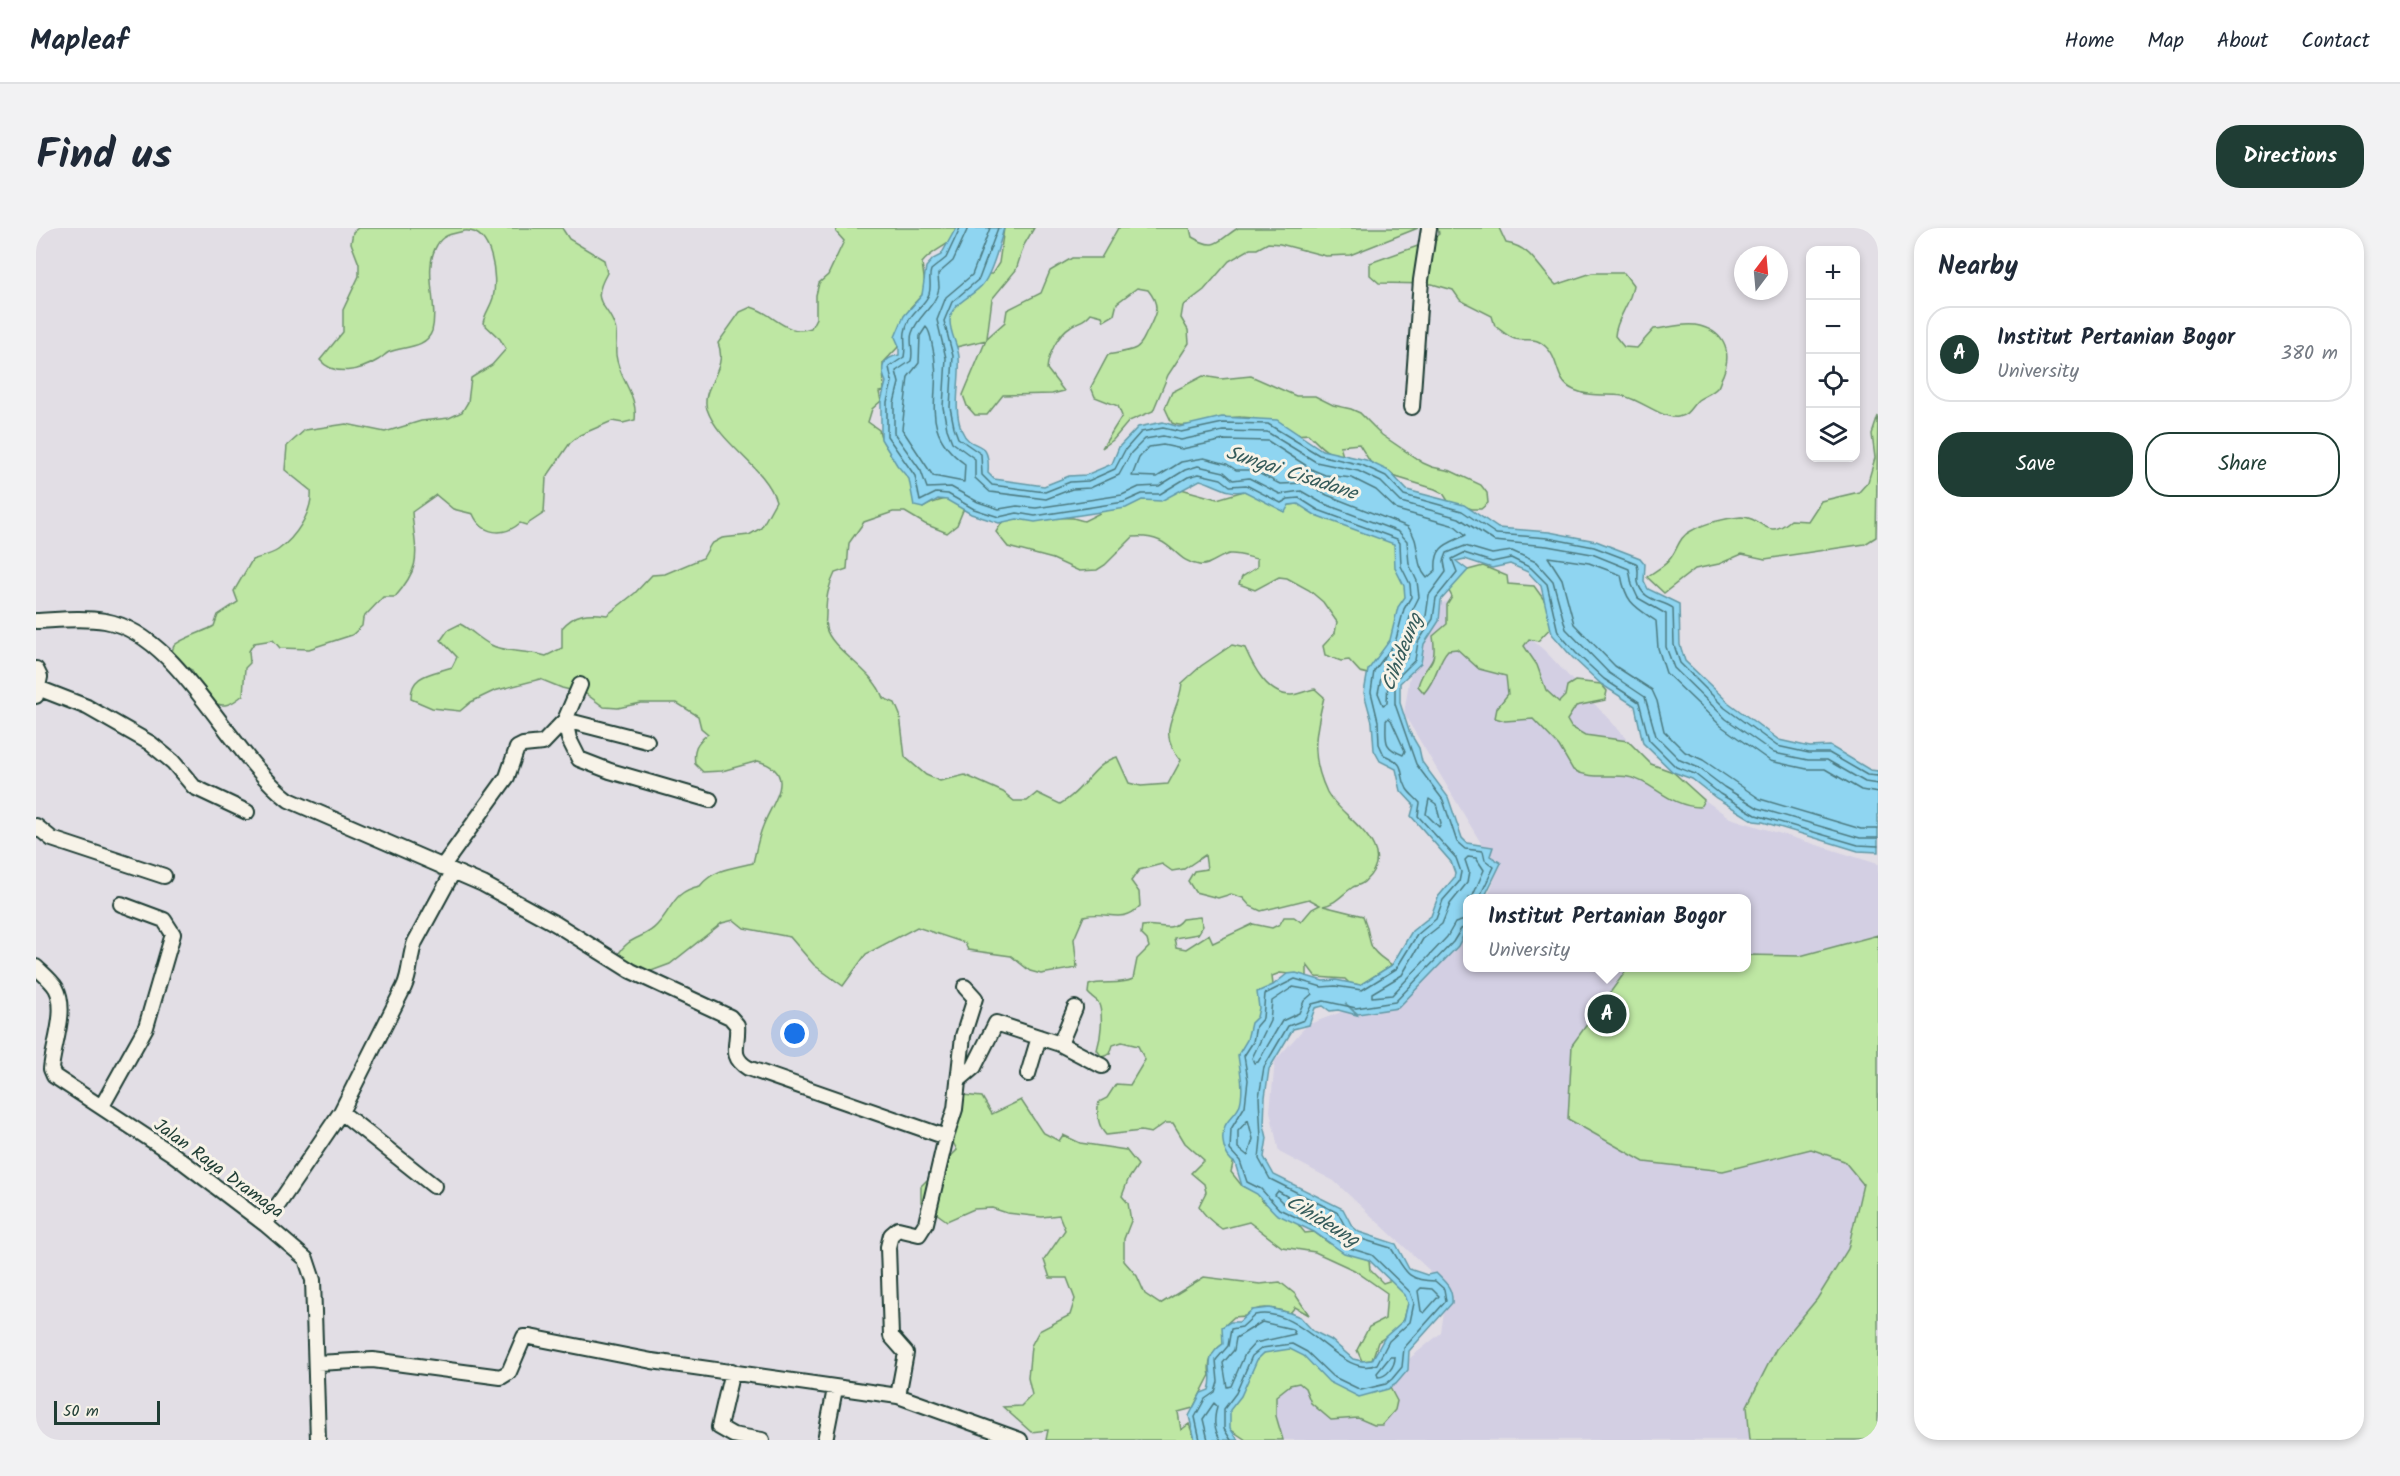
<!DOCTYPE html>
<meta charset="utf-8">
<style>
:root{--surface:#fff;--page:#f2f2f3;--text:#1f2937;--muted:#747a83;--line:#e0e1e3;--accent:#1f3d34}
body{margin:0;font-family:Kalam,sans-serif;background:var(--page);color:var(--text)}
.controls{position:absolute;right:18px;top:18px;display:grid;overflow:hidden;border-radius:12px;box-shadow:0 3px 9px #0003}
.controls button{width:54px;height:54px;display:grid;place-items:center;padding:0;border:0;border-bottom:2px solid var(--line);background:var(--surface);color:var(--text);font:30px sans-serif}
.compass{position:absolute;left:1698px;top:18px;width:54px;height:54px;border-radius:50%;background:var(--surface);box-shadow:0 3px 9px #0003;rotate:16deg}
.scale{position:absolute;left:18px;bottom:15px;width:106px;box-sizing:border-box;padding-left:6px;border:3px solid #1f3d34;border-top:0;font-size:16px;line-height:21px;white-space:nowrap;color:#1f3d34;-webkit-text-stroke:4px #f7f3e8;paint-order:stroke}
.you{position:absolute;left:759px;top:806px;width:21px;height:21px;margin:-15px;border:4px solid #fff;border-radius:50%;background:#1a73e8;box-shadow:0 0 0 9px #1a73e833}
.badge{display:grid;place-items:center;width:39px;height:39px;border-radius:50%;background:var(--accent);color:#fff;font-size:20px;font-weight:700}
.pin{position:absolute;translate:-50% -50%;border:3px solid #fff;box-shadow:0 2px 6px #0006}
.popup{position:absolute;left:1427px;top:666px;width:288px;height:78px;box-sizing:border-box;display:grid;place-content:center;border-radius:12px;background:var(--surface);filter:drop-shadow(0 2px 4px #0005);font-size:20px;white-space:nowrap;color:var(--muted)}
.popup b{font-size:22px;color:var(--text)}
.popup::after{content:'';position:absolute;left:50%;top:100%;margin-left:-12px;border:12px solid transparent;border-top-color:var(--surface)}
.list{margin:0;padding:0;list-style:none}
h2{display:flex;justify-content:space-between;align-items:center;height:78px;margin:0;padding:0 24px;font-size:26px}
h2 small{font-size:20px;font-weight:400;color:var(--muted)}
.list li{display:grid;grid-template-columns:39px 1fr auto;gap:18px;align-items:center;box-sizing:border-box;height:96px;margin:0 12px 12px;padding:0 12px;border:2px solid var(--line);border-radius:24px}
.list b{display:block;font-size:22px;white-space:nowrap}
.list p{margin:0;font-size:20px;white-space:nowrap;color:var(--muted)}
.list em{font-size:20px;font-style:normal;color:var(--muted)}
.actions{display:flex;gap:12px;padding:18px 24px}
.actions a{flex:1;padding:14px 0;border:2px solid var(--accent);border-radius:24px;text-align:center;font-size:21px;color:var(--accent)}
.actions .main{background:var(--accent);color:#fff}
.icon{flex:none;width:33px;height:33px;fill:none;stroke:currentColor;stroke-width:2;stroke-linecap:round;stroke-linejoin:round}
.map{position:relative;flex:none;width:1842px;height:1212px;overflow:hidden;border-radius:24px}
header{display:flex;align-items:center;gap:36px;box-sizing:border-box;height:84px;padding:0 30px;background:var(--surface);border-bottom:2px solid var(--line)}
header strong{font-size:28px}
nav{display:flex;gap:33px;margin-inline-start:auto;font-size:21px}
.intro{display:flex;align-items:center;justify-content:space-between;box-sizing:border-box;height:144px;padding:0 36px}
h1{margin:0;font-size:42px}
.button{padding:15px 27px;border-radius:24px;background:var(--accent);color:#fff;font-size:21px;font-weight:700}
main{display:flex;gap:36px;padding:0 36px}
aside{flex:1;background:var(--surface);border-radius:24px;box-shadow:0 3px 9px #0003}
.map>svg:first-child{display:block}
</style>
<header>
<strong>Mapleaf</strong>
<nav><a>Home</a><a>Map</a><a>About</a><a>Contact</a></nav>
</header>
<div class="intro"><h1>Find us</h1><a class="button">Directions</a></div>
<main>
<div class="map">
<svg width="1842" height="1212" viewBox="0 0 1842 1212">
<rect width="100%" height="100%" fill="#e2dee5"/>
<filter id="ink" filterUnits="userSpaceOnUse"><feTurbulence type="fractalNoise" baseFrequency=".0167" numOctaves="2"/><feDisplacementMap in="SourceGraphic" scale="12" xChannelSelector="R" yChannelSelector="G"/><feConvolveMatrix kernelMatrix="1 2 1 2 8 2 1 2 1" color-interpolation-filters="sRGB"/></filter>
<g filter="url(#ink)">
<!-- built -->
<path fill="#d3cfe3" d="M1444,365L1511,425L1608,529L1694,590L1842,636V1212H1210L1237,1130L1321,1173L1405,1105L1409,1076L1392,1041L1298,953L1243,924L1234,883L1239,833L1271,797L1385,754L1431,703L1432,740H1710V670H1452L1461,642L1368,486L1377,428L1406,375Z"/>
<!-- green -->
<path fill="#bee7a3" stroke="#6e926c" stroke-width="1.5" d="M322,0H526L533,11L568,32L571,45C553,77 571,74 579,99C582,107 579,118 580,127C583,152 602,166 599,192L587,195L576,193L544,207L534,215L510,250L508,285L490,297L484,295C468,309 446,307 437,286L417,281L400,267L376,284C379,325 388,336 359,369H347L327,390L326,398L316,407L273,421L244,420L237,412L218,415L213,423L214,435L209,440L207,467C195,477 188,480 174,474C169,462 160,455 156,442L134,432C136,428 136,421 138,418C141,412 170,403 178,398L182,387L202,374L198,363L216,332C224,329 235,327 242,322C259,310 277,284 275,263L249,242L251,218L269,202L310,196L349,204L385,193L413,190L426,184L432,174L435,150L456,137L470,121L464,111L447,95C449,85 454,80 457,70C462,51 457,0 428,3C417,6 407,6 401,17C386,42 403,76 396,103C390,121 367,118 353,124C349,126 346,130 342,132C324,143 298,149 284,132L307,104V82L323,48V36L315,15L317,4Z
M801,0H928C916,18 899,19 886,35L889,57L886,67L874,80L863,118L847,135L848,163L843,164L845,173L836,181L832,194L843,202C847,222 864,234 874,251C881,266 872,265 887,280C899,271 909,273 922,267L928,280L921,297L911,305L889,296L869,284H857L828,294L813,315L811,341L799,345C792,359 790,370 790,386C790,390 789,396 790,400C796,423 837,441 847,470L859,475L864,487L869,529L890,547L904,553L929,547L967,564L978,573H991L1001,565L1024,576C1047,564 1057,536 1081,529L1093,555L1105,558L1132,556L1145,532C1118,501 1143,487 1146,455L1165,438L1196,417L1209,420C1217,438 1231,467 1255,467C1262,467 1271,462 1279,461L1288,469C1279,506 1274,528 1291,564C1304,589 1366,619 1329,653C1326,657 1321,657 1317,659C1305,667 1301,675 1287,678L1327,688C1339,716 1325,717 1356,737L1324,757L1313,755L1309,751L1280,749L1271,737V748L1244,745L1236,748L1237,757L1195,944L1206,958L1221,965L1227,974L1257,990L1269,1005L1278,1004L1293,1015L1333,1032L1334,1042L1347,1055L1356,1052L1376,1059L1368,1092L1357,1104L1342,1114L1336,1132L1326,1133L1321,1122L1333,1099L1349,1091L1351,1065L1318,1042L1279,1024L1246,1019L1213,994L1186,1001C1177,995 1168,988 1163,978L1170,964L1168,956L1155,945L1168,932L1149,915L1137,895H1129L1115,905L1105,903L1070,907C1062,898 1060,885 1063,874L1071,870L1080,856L1094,857L1109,832L1102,818L1086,814L1077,817L1074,826L1066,829L1061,822C1065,809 1068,786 1062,774C1060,771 1055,769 1052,765L1053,757C1068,752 1082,758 1097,751L1101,731L1113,719L1111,712L1105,706L1106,698C1122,695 1135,706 1146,691L1164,689L1167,698L1162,706L1138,710L1140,719L1150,721L1173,706L1177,715L1217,696L1236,700L1244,696L1248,689H1258L1265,694L1276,681L1284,677L1273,671L1225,683L1214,678L1207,670L1195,666L1182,670L1159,664L1152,653L1158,643L1171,641L1169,627L1148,641L1136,643L1126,636L1103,642L1095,653L1103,664L1104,678C1086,697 1071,682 1048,688L1038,711L1041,740L1005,746L994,743L975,728L932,722L929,715L881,699L830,726L807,758L778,737L754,709L708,700L698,692L686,695L634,736L610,745L582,727C592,708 609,711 621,697C638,679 636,664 664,658C677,641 697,640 717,635C720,623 722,610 727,598C736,574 763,545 722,533L686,543L667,544L659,536C657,521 660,515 672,506L665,500L662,488L641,475H605L582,480L568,479L550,466L526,460L504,451L458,463L435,474L424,483L396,480L375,471C374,446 396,446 416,439L421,429L405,412L412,402L424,396C436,402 443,411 455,417C467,424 494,423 510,428L526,420V400C539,385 552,384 571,387L599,365L616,347L629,346L667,330L675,316L686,310L713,307L725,300L740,273C730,239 683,216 671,181C664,159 693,142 682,115L704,84L715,79C738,85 750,109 775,100L780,90V67L783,55L792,47L808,13L800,4Z
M968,0H998L988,17L980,42L956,71L951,110L969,94L971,82L1005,65L1014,43L1036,30H1065L1082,0H1154L1156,9C1181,24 1182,12 1202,0H1382L1314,27L1290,28L1244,16L1232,15L1221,21H1214L1193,33L1168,62L1147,78L1145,90L1152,102L1153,115L1132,147L1117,183L1093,193L1077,212L1066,220L1086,188L1082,178L1059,169L1055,159L1072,127C1081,125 1092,124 1100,120C1107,115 1107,111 1111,104C1119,87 1126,79 1112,62L1101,60L1081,75L1078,87L1068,93L1066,88L1055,85C1047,95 1044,92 1035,98C1022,106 1012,127 1011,141L1028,163L1016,166L967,167L951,187H939L931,178L927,167L950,112L920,119L908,89L951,46H956L963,35Z
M1402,0H1463L1470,15C1496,19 1502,40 1520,57L1556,45H1588L1597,57C1595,77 1580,89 1579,108L1588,119L1601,120L1618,101C1631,100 1647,95 1659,97C1687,102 1697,122 1687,147C1685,150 1684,156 1682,159C1677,165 1668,168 1662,172C1655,178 1653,187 1642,189C1629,192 1603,171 1587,168C1570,165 1556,170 1538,162C1519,154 1524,134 1512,121C1499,107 1493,114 1479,111C1472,109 1465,102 1459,98L1456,88L1424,72L1417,62L1396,56L1343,55L1334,47V35L1393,14L1403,6Z
M1167,148L1185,151L1215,148L1260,168H1279L1297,177L1315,181L1324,185L1346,207L1387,235L1396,239L1415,243L1445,257L1451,265L1452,275L1445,281H1436L1412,273L1407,265L1399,261L1360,249L1353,243L1336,237L1323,216L1304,218L1307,228C1287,224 1286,219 1272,206C1241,210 1236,189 1205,189C1185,188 1153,203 1136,195L1129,180L1136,164Z
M1842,188L1840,309L1829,316L1729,331L1706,326L1683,336L1659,341L1628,365L1611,349C1618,343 1628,339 1633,332C1642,322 1642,309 1655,303C1669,295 1689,290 1705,289C1728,289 1729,314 1755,292L1772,293L1785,273L1823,264L1832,254L1839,230L1836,206Z
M1138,259L1181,271L1208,263L1253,277L1262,276L1348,306L1363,320L1375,356L1359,409L1332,446L1324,444L1313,432L1305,433L1289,427L1287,418L1299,405L1301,394L1287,374L1273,362L1251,350L1243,349L1219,362L1203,356L1206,349L1221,339V331C1212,329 1202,325 1193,326C1183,328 1173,339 1163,337C1136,333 1138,306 1097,309L1069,337L1061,342L1043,343L1017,331L972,319L960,304L970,288L1037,290L1048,293L1064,285L1069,276Z
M1447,338L1471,348L1472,356L1498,358L1511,376L1520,379L1521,393L1502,413L1493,411L1488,418L1501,437L1510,462L1523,474L1529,468L1531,458L1539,453L1565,456L1571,463L1569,472L1540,478L1531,492L1535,499L1549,507L1592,513L1615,536L1637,544L1668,572L1664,579C1633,579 1615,552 1592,549C1572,546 1556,552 1537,542L1523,518L1497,491L1469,493L1459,490L1461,480L1472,466L1470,448L1443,441L1421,421L1412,422C1401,434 1402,449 1388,465L1382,458C1389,432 1402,442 1397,408L1411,396V377L1416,369L1412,361L1421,345Z
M1842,707V1212H1714L1711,1178L1740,1121L1781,1071L1812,1021L1827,956L1808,933L1775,921L1687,943L1608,934L1532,891L1536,817L1592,740H1710L1711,727L1764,728Z
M927,867L946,869L956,886L985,872L1006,904L1023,913L1027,907L1044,915L1090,922L1102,937L1092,952L1086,968L1092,975L1095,993L1088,1011V1033L1101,1048L1109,1066L1124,1076L1168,1049L1224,1056L1244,1054L1259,1066L1273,1087L1259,1079L1254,1085C1239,1080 1222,1076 1209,1088L1198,1089L1187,1099V1116C1176,1123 1171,1135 1174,1147L1157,1180L1142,1184L1145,1202L1153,1196L1159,1212H1010L1012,1202L995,1204L967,1179L985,1178L996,1167L992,1150L995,1118L1003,1103L1034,1087L1039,1071L1031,1050H1014L1008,1032L1029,1002L1023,987L1006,989L971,985L956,980L938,981L911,993L885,974V958L921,922L907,895L915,880Z
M1246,1113L1352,1156L1361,1173L1359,1182L1346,1197H1338L1322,1190L1295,1192L1275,1175L1269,1160L1263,1155L1254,1157L1240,1168V1188L1247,1212H1210L1185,1195L1213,1135Z"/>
<!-- water -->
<path fill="#8fd5f1" stroke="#6298a5" stroke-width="1.5" d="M920,0H968C964,15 956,45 947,56C937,69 914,75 914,93C914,106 922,117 923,129C925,154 916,179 926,203C935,225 955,207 952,245L958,251L1008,258L1033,248L1050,247L1076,236L1083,219L1102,199L1127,194L1143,199L1186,189L1241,192L1286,222L1330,232L1353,243L1371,262L1428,277L1462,300L1513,304L1560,313L1604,330L1609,336L1608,353L1612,361L1643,376L1644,417L1649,433L1693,475L1743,512L1774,519L1794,518L1834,542L1842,543V624L1822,623L1727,594L1718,593L1680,570L1656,551L1637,544L1607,515L1599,478L1565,456L1536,429L1516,406L1505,358L1492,344L1474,336L1456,340L1429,331L1420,333L1432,342L1405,372L1403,393L1388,416L1385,435L1364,455V475L1373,503L1383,520L1386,534L1412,569L1426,610L1431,615L1457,619L1454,628L1465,635L1448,670H1432L1431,700L1422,718L1362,780L1322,786L1309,775L1321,787L1302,782L1294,783L1287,778L1279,780L1273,797L1257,801L1233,841L1229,869L1228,897L1231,910L1228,929L1238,947L1307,981L1316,998L1323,1004L1360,1016L1373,1041L1391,1047L1400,1045C1410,1055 1417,1060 1416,1075L1373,1123L1372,1142L1360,1156L1352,1161L1323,1169L1293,1154L1268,1128L1254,1121L1228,1125L1221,1132L1205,1168L1194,1182V1200L1202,1212H1159L1153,1188L1165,1165L1173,1162C1180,1143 1164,1132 1187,1116L1186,1099L1194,1094H1203L1216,1082L1233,1080L1254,1085L1264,1089L1277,1103L1295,1112L1317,1131L1326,1133L1336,1132L1349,1109L1368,1092L1372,1075L1369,1067L1333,1032L1308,1025L1278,1004L1240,986L1221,966L1206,958L1199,935C1188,929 1184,910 1189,898C1192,891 1200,886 1203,879C1209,863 1204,843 1202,827L1211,812L1215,795L1221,789L1223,780L1221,764L1237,757L1251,746L1260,745L1287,753L1300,752L1324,757L1356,737L1376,703L1395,688L1402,669L1418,650L1419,645L1415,634L1375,588L1378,577L1365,563L1360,541L1344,533L1338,522L1336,494L1328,465L1332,442L1354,412L1362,379L1369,369L1368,358L1359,340L1358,316L1279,287L1262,276L1253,277L1249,284L1208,263C1192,267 1180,256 1164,252L1125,273L1106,272L1090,280L999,294L981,291L963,295L935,286L911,272L902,271L887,280L878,278L873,251L861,237L845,211V173L850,154C843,139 847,130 863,127V118L859,109L868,88L886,67L890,39L897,31L905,27Z"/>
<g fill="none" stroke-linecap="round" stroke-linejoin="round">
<!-- shore -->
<path stroke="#4c7a80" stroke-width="1.5" d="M924,0L910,30L895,42C892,50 896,57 893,66C889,77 878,82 873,92C865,108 871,114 868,129L853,139L856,154L851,174V208L879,248L884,273L900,265L912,266L938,281L963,289L981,285L999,288L1088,274L1106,266H1124L1152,249L1163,246L1185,251L1194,258L1210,257L1245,275L1252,271L1263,270L1282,282L1361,311L1364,315L1365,338L1374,356L1375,369L1368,381L1359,415L1338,443L1335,464L1342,493L1343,516L1348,527C1373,537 1361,543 1371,561C1374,566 1380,570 1384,575L1382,588L1420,630L1425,644L1423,654L1407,672L1400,691L1381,707L1360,741L1326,762L1299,758L1286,759L1259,751L1229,766L1227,790L1220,798L1217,814L1208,828L1212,852L1209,878L1195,901L1194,922L1204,933L1211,954L1225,961L1243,981L1281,999L1310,1019L1336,1027L1374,1064L1378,1075L1374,1094L1353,1113L1341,1136C1305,1153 1268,1077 1219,1087L1206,1099L1195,1101L1192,1118L1180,1132L1182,1154L1179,1164L1169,1171L1159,1189L1164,1212
M932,0L917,33L902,46C902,51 903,55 903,60C900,79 882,87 876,105C873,113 878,123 875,133L860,143L863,155L858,175V205L885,243L891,260L915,259L942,274L963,281L981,278L1000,280L1086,267L1103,259L1123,258L1149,242L1162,238L1188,244L1197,252L1213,250L1244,266L1265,263L1286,275L1363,304L1371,313L1373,336L1381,353L1383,369L1375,385L1366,419L1346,445L1342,465L1347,477L1351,475L1352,449L1372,429L1376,410L1390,388L1393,367L1410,344L1408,333L1411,325L1429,318L1456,326L1476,323L1500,334L1517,353L1530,401L1573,445L1609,469L1620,508L1644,532L1663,540L1688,559L1722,580L1824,610H1842
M954,0L936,47L910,69L901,92L910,130L907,179L911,201L916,214L939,231V250L954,264L1010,271L1036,261L1054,260L1083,247L1095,225L1109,211L1127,208L1145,212L1187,203L1231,204L1280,234L1322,243L1345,254L1365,274L1423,290L1458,313L1511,318L1556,326L1593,341L1596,357L1602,370L1630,386V419L1638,440L1690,491L1738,525L1772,532H1791L1829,554L1842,556
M962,0L943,51L916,74L908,93L917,128L914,179L918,199L922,210L945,226L946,247L956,257L1009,264L1034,254L1052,253L1079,241L1089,222L1105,204L1127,200L1145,204L1187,195L1232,196L1283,227L1326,237L1350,248L1368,267L1426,283L1460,306L1512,310L1558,319L1600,335C1604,341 1601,347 1602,354C1606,373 1625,372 1637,380L1638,417L1644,435L1689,480L1741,518L1773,525H1793L1831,547L1842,548
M890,99C894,103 895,110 896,116C909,166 878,199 929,236L928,254L897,248L866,201L872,149L883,135L884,108Z
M1188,212L1232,213L1277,242L1289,247L1316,250L1340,262L1361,282L1419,298L1430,307C1412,316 1398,317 1400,342L1391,350C1377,335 1386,314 1372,299L1291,267L1270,255L1244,256L1216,242H1200L1191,236L1168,230L1145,234L1121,249L1096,248L1103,230L1113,219L1127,217L1146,221Z
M1352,490L1355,492L1369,523L1367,527C1347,519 1350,514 1350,493Z
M1842,565L1825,562L1789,541H1771L1734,533L1685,498L1630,445L1622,420L1620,393C1598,378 1590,375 1585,347L1553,335L1512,329L1526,351L1538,396L1579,438L1616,462L1621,473L1628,503L1649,524L1667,532L1724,571L1825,601H1842
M1393,571L1400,576L1405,595L1403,599L1390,586Z
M1443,670L1458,639L1449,632L1447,623L1429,621L1421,614L1407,572L1380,536L1359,476V452L1379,432L1382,414L1397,391L1400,370L1421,344L1416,331L1428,325L1456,334L1475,330L1495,340L1511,356L1522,404L1540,425L1568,451L1603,474L1613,512L1640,539L1659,546L1684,566L1720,587L1822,617L1842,618
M1432,691L1419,695L1411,709L1356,767L1336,769V765L1366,747L1387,711L1406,696L1414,676L1431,655L1433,644L1429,632L1432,629L1440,630L1448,642L1436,670
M1257,759L1274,762L1276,766L1268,773L1263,785L1246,793L1222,834L1218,835L1216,830L1234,793L1236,773Z
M1212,892L1217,911L1212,928L1202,920V903Z
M1242,963L1267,978L1268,982L1264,983L1247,975L1239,967Z
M1385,1060L1396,1061L1403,1068L1388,1085L1385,1083L1382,1063Z
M1226,1094L1256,1101L1259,1106L1219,1115L1209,1126L1195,1158L1191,1159L1187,1135L1198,1122L1200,1110Z
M1354,1129H1359C1359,1138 1351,1149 1342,1149L1341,1145Z
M1172,1212L1167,1191L1178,1175L1181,1178C1178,1191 1177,1201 1185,1212
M1195,1212L1188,1201V1181L1200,1165L1216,1128L1226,1120L1256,1116L1271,1124L1296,1148L1325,1162L1350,1156L1356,1151L1366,1139L1368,1120L1410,1073L1408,1061L1399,1053C1370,1053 1369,1042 1355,1020L1319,1009L1311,1002L1302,985L1234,951L1223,931L1225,911L1223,869L1228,839L1252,798L1268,792L1276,776L1288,773L1320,780L1359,774L1417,714L1425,701L1432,698"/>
<defs>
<path id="minor" d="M1376,179L1385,52L1393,0
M0,393C22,392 47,389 69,393C144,406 193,527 253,572L447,656L520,696L595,743L694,789L701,797C703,816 692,828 712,840L910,909L919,881L927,808L939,770L929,759
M0,441L4,449L0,468
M2,460L51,479L114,515L137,534L158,559L211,584
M611,513L529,492L533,511L543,531L574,543L674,572
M0,598L16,611L128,648
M406,639L471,549L481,520L487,517L507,515L529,492L544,457
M0,739C6,745 15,752 20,760C32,782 17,818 15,841L18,848L138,927L229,996L270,1031L277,1052L282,1212
M1024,816L1039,780
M992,846L1003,809
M924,851L938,839L960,795L1024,816L1066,838
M66,878L110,799L137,706L128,692L85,676
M305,884L398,958
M229,996L305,884L368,759C375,744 373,729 379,714L417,644
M281,1135L337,1132L465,1149L473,1144L488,1109H494L616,1133L862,1168L984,1212
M696,1143L683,1199L697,1207L726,1212
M862,1168L870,1125L855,1108L852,1019L855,1007L862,1001L883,1006L890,995L910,909
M789,1212L799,1161"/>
</defs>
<!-- minor casing -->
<use href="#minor" stroke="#1f3d34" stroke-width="18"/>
<!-- minor -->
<use href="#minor" stroke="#f7f3e8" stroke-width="14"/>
</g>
</g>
<g text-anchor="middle" stroke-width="6" stroke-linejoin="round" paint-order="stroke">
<!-- street labels -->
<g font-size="18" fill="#1f3d34" stroke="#f7f3e8">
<text transform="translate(183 940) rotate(36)" y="6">Jalan Raya Dramaga</text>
</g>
<!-- water labels -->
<g font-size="20" font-style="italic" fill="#355b5a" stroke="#f7f3e8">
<text transform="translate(1256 244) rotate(18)" y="7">Sungai Cisadane</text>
<text transform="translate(1365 424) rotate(-69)" y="7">Cihideung</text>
<text transform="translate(1287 992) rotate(31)" y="7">Cihideung</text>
</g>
</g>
</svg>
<div class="controls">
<button>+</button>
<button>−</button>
<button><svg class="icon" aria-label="locate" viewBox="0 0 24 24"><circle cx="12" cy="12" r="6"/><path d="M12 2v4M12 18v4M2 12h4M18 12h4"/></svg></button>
<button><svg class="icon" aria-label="layers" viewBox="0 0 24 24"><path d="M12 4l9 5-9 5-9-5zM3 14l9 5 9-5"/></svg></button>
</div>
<svg class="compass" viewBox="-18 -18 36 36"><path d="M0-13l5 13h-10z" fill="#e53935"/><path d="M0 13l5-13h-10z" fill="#747a83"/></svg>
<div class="scale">50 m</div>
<div class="you"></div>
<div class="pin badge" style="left:1571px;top:786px">A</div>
<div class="popup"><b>Institut Pertanian Bogor</b>University</div>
</div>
<aside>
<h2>Nearby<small></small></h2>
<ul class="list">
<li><span class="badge">A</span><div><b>Institut Pertanian Bogor</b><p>University</p></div><em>380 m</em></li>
</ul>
<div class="actions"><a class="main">Save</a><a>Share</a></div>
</aside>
</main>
